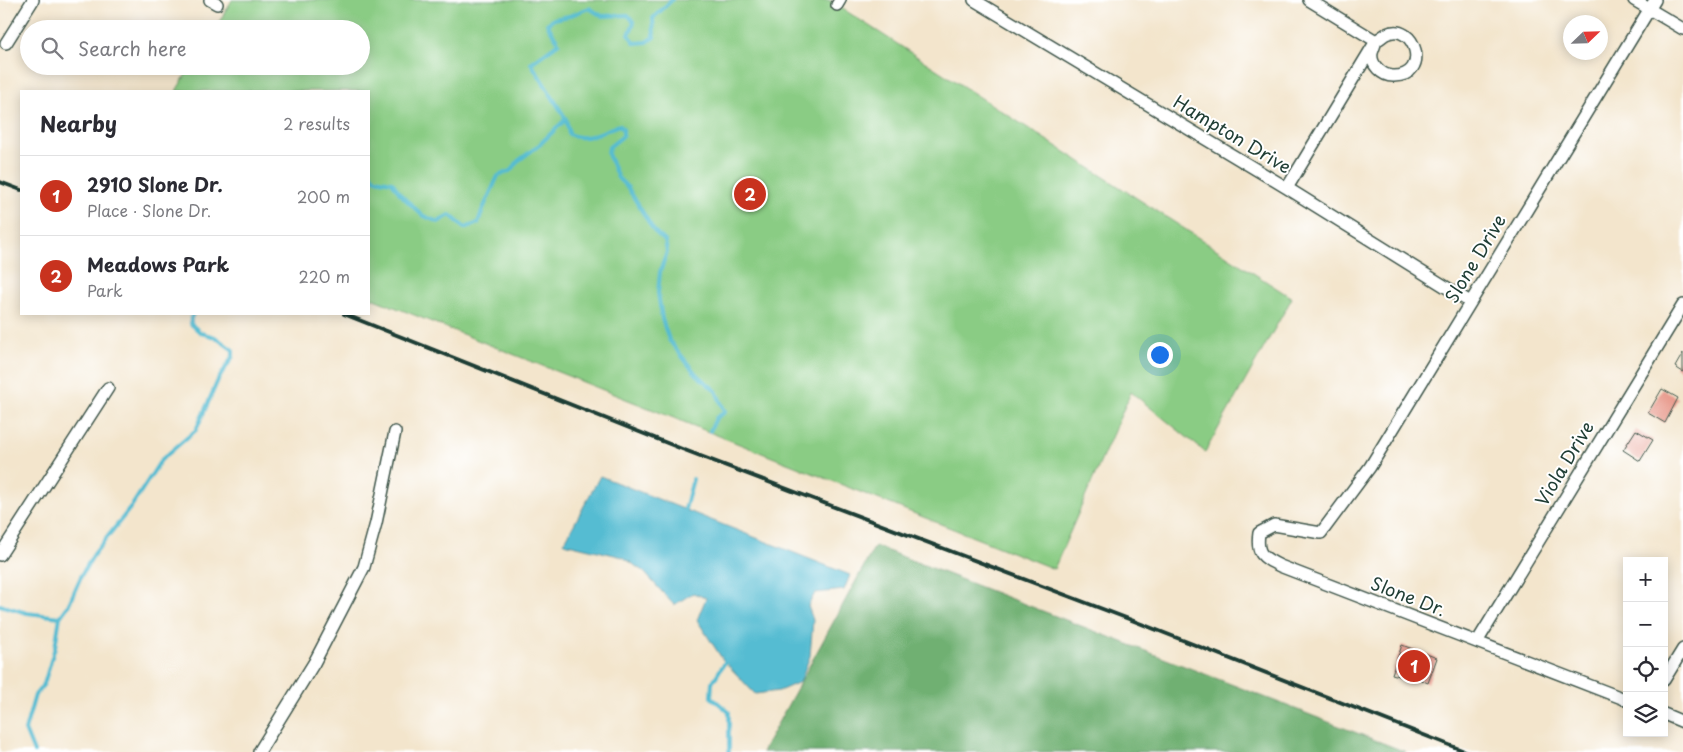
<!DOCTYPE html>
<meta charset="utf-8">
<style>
:root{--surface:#fff;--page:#f7f7f7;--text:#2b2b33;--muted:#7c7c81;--line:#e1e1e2;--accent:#c8321e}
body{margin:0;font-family:"Playpen Sans",sans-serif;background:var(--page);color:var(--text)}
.controls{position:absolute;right:15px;bottom:15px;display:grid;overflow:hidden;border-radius:0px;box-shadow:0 2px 12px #0003}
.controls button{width:45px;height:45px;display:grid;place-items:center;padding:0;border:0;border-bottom:1px solid var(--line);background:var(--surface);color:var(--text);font:25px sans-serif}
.compass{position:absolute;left:1563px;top:15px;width:45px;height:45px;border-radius:50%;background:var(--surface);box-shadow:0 2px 12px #0003;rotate:67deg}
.you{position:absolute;left:1159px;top:354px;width:18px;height:18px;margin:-12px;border:4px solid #fff;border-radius:50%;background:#1a73e8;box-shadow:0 0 0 8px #1a73e833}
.badge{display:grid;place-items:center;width:32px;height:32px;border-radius:50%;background:var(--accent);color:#fff;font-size:16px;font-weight:700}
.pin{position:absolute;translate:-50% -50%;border:2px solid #fff;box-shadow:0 1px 5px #0006}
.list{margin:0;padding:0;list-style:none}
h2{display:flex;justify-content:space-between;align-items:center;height:65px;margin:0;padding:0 20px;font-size:21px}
h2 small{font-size:16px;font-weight:400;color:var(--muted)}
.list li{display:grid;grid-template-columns:32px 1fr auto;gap:15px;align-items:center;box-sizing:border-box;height:80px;padding:0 20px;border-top:1px solid var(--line)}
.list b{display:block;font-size:19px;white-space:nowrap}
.list p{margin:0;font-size:16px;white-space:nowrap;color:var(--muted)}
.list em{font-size:16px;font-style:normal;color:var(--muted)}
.icon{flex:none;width:28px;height:28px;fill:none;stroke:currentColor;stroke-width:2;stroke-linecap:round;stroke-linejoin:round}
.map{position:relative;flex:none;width:1683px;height:752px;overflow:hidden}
.search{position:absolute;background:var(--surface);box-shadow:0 2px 12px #0003;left:20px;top:20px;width:350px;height:55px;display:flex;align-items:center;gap:12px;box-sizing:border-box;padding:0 18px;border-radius:28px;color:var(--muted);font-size:19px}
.panel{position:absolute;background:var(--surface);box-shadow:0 2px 12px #0003;left:20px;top:90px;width:350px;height:225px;border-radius:0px}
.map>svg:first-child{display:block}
</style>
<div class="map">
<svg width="1683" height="752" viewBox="0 0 1683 752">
<rect width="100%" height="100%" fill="#fff"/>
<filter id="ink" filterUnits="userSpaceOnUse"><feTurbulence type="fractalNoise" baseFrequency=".02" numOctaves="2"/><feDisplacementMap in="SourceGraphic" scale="10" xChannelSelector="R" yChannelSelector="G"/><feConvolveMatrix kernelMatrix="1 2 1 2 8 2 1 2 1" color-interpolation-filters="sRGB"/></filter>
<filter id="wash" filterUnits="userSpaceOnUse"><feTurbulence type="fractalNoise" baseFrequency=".0096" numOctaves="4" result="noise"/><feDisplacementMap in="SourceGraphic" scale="20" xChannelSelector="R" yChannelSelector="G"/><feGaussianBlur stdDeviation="1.12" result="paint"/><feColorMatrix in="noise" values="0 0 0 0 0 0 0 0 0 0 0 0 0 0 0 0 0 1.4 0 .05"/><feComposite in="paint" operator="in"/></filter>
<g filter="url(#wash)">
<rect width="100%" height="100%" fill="#f3e5cc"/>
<!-- green -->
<path fill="#8acc84" stroke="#54845c" d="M232,0H829L1292,298L1205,452L1131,392L1054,569L369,297V91H176L191,66H361V29H215Z"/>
<!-- forest -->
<path fill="#6fb072" stroke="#477653" d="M875,546L1357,733L1406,752H762Z"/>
<!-- water -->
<path fill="#54bcd2" stroke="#3a7c83" d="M600,476L850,575L844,590L815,593L808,606L813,620L810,656L800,682L779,691L755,694L723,660L697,620L706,598L693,593L674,605L644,572L623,557L564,543Z"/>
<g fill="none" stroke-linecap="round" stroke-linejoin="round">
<!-- stream -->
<path stroke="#54bcd2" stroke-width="4" d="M672,0L653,18L654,37L647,42L635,43L629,35L634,22L628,15L602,16L589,8L569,16L554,19L547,24L559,43L531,63L566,119L569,134C585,143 603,131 619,125L623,129V136L609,147L608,154L618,178L628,188L654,231L665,241L667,252L660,272L658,293L662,319L669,340L696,374L716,391L725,412L716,418L710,431
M369,171L375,179L392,182L401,195L422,215L438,222L450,215L465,228L478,223L483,209L498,176L512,170L518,161L538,146L566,119
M684,513L693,479
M0,605L27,613L60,617
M726,658L725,662L712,683L711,697L729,712V752
M34,752L25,730L35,695L44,684L55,647L60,617L68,606L82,574L94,554L131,507L161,460L196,430L218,380L233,356V350L215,337L201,333L191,324V318L193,314"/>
</g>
<g id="blocks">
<!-- building -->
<path fill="#e79587" d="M1683,353V372L1675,367Z
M1662,389L1678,398L1665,423L1648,413Z
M1636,430L1653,440L1640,461L1623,450Z
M1402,645L1437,658L1428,683L1411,676L1410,679L1392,674Z"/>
</g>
</g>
<g filter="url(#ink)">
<use href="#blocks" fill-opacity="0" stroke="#3f564b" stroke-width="1"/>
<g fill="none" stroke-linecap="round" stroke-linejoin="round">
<defs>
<path id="minor" d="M210,0L217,4
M974,0L1287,188L1470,302
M1309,0L1376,41
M1634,0L1683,29
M837,5L840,0
M6,43L33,0
M1287,188L1376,41C1379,39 1383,36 1386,34C1415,20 1432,77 1393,76C1382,76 1370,64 1372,53C1373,49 1375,45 1376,41
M0,555L108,388
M1477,642L1683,305
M1664,680L1683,649
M1627,700L1280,566C1262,557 1256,554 1259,533L1274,525L1321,533L1370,467L1655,0
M1664,714L1683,722
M259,752L314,663L364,567L376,523L395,432"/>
</defs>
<!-- minor casing -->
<use href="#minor" stroke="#3f564b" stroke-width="14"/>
<!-- minor -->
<use href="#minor" stroke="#fff" stroke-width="11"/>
<!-- rail -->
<path stroke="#1f3d34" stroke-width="4" d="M0,182L21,190
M344,314L682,449L1134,621L1467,752"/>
</g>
</g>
<g text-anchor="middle" stroke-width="4" stroke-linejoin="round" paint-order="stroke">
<!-- street labels -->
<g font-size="18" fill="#1f3d34" stroke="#fff">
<text transform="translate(1232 135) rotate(31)" y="6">Hampton Drive</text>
<text transform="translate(1476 259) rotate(-59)" y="6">Slone Drive</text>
<text transform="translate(1565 464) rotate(-59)" y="6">Viola Drive</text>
<text transform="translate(1408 597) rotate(21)" y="6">Slone Dr.</text>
</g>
</g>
</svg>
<div class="controls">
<button>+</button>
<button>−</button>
<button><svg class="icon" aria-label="locate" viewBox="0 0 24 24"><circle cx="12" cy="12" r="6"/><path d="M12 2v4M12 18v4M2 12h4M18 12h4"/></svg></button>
<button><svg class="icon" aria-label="layers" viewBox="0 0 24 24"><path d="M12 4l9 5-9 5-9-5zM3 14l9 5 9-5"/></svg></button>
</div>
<svg class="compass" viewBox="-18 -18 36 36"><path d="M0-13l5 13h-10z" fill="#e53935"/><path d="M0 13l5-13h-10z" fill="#7c7c81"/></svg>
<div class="you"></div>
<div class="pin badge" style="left:1414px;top:666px">1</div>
<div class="pin badge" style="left:750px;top:194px">2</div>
<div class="search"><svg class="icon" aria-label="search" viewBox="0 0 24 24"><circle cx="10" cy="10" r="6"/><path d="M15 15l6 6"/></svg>Search here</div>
<section class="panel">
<h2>Nearby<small>2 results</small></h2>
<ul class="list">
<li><span class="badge">1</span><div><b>2910 Slone Dr.</b><p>Place · Slone Dr.</p></div><em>200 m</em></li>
<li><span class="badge">2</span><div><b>Meadows Park</b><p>Park</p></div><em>220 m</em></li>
</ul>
</section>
</div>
